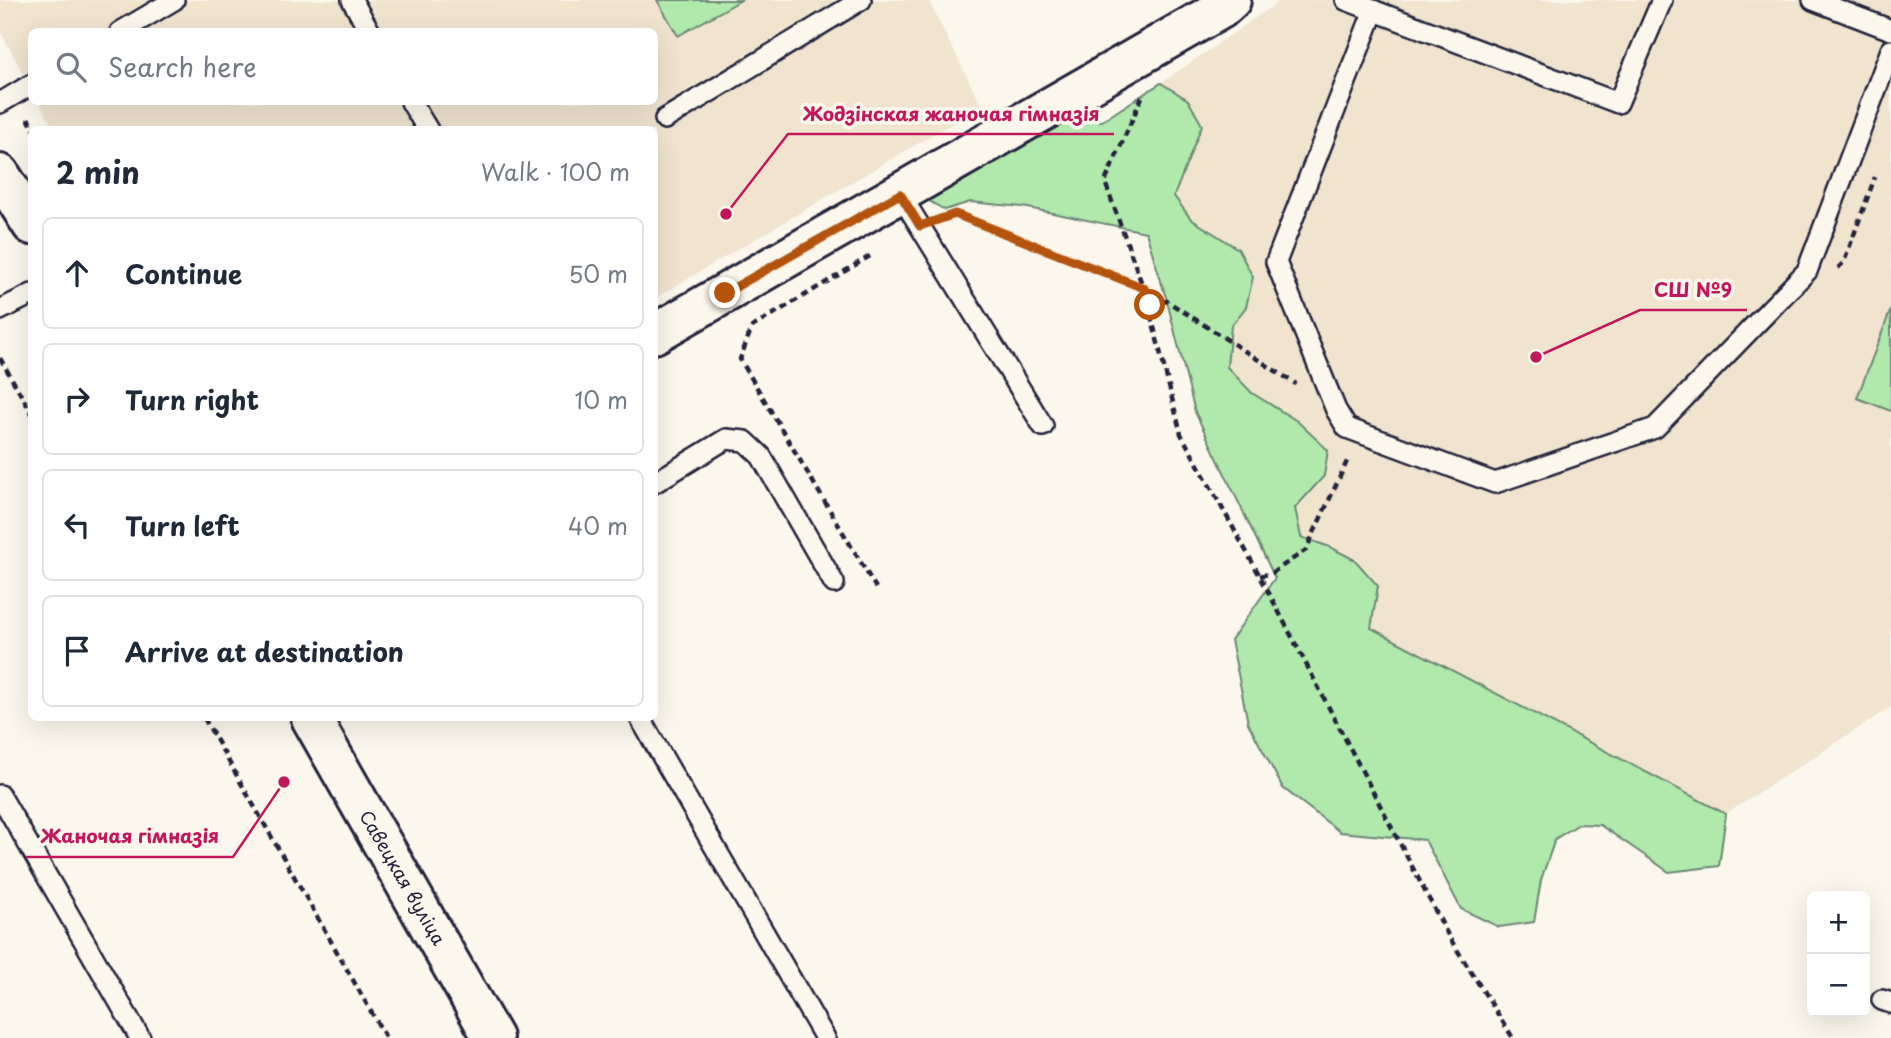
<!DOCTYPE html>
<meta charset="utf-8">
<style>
:root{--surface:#fff;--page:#f6f6f7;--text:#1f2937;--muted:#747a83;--line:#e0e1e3}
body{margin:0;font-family:"Playpen Sans",sans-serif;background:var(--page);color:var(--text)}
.controls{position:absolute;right:21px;bottom:21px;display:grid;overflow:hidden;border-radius:10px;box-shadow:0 7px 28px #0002}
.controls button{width:63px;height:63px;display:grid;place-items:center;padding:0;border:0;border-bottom:2px solid var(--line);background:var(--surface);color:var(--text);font:35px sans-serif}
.stop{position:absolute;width:21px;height:21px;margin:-16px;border:5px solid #b45309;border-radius:50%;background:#fff}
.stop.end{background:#b45309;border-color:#fff;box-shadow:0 2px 7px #0008}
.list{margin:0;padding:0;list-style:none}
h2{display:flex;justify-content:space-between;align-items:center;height:91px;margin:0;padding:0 28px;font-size:30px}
h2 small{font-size:23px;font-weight:400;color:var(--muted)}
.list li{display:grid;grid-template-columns:46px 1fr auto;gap:21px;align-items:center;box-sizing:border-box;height:112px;margin:0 14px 14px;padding:0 14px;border:2px solid var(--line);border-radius:10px}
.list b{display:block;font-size:26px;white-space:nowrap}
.list em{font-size:23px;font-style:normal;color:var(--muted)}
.icon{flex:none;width:38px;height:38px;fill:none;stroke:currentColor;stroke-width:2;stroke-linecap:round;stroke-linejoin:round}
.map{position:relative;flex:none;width:1891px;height:1038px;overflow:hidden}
.search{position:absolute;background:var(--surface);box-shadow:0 7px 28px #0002;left:28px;top:28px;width:630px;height:77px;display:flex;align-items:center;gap:18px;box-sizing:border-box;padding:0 24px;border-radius:10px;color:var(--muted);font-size:26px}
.panel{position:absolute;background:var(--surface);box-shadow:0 7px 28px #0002;left:28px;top:126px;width:630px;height:595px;border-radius:10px}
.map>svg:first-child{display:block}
</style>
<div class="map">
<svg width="1891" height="1038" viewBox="0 0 1891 1038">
<rect width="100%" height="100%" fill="#fbf7ec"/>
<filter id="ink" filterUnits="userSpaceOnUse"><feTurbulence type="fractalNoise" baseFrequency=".0143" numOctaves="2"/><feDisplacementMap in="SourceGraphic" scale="14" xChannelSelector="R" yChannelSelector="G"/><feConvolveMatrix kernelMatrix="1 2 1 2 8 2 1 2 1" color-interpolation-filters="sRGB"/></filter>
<g filter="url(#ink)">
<!-- built -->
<path fill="#f0e4cf" d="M0,0H928L982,106L655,298L654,130H54L39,102H654V32H32L31,88L0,31Z
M1281,0H1891V707L1726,814L1275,578L1195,412L1167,301L1129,180L1161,83Z"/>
<!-- green -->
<path fill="#b1e9ad" stroke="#6a8674" stroke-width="2" d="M657,0H741L678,36Z
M1161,83L1188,100L1202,125L1174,196L1191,219L1238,249L1253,277L1246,307L1231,326L1227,367L1252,393L1297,421L1328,450L1324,476L1295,508L1301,537L1330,547L1355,560L1378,586L1371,628L1726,814L1719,866L1669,872L1600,825L1579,824L1555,839L1541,880L1534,922L1499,927L1461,909L1425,840L1340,832L1283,788L1248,723L1231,640L1275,578L1195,412L1167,301L1146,232L1023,207L970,202L945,210L929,201L934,187L1060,115L1102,121Z
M1891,309V411L1857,398Z"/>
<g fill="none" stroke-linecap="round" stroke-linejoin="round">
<defs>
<path id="service" d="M352,0L370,32
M1346,0L1618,103L1662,0
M1813,0L1891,30
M1374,10L1276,262L1336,410L1347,428L1495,483L1655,428L1807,271L1891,50
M120,32L174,0
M411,102L428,130
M0,103L32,84
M665,119L861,0
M900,194L1043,426
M0,310L32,294
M654,483L726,439L745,441L761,456L834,583
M640,718L825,1038
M0,795L140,1038
M1882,1000L1891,1003"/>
<path id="minor" d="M0,174L32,225
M654,334L1221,9L1231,0
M311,718L493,1038"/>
</defs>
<!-- service casing -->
<use href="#service" stroke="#22223b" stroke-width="24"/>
<!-- minor casing -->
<use href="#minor" stroke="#22223b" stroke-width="44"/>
<!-- path -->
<path stroke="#22223b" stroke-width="4.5" stroke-dasharray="7 5" stroke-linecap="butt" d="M1142,97L1105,182L1143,287
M28,118L34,130
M946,217L955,214L1144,288L1181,434L1260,576L1449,937L1513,1038
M870,256L752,327L740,359L876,588
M1838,268L1844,262L1875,177
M1150,305L1167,301L1296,384
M0,358L32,414
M1260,576L1272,573L1306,550L1349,457
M204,718L386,1038"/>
<!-- service -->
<use href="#service" stroke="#fbf7ec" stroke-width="19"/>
<!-- minor -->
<use href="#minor" stroke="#fbf7ec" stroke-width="38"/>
</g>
</g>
<g fill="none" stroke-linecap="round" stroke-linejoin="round" filter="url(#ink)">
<!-- route -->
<path stroke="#b45309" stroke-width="9" d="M725,293L900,194L920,226L955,214L1144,288L1150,305"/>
</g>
<g text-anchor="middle" stroke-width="7" stroke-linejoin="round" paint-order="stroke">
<!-- street labels -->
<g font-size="18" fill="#22223b" stroke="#fbf7ec">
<text transform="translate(402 878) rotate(60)" y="6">Савецкая вуліца</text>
</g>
</g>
<!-- callouts -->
<path fill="none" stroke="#c2185b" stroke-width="2.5" d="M726 214L788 134H1114M1536 357L1640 310H1747M284 782L233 857H26"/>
<g fill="#c2185b" stroke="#fbf7ec" stroke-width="2.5">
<circle cx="726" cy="214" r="7"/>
<circle cx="1536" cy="357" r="7"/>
<circle cx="284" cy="782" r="7"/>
</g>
<g font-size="19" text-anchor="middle" font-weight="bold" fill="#c2185b" stroke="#fbf7ec" stroke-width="7" stroke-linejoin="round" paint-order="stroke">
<text x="951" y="121">Жодзінская жаночая гімназія</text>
<text x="1693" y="297">СШ №9</text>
<text x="130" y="843">Жаночая гімназія</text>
</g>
</svg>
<div class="controls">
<button>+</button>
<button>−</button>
</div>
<div class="stop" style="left:1150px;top:305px"></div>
<div class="stop end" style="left:725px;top:293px"></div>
<div class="search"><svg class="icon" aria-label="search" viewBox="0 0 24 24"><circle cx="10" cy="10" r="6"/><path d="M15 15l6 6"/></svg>Search here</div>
<section class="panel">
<h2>2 min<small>Walk · 100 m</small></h2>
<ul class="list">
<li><svg class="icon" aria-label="ahead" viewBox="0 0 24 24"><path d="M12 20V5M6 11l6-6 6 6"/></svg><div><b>Continue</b></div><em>50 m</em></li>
<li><svg class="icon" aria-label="right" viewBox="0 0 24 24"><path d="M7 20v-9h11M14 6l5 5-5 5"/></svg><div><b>Turn right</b></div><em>10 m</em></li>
<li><svg class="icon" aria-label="left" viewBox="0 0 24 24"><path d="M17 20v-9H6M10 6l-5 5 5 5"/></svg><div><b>Turn left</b></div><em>40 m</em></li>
<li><svg class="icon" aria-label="arrive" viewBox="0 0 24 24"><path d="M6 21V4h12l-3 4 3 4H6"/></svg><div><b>Arrive at destination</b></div></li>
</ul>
</section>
</div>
